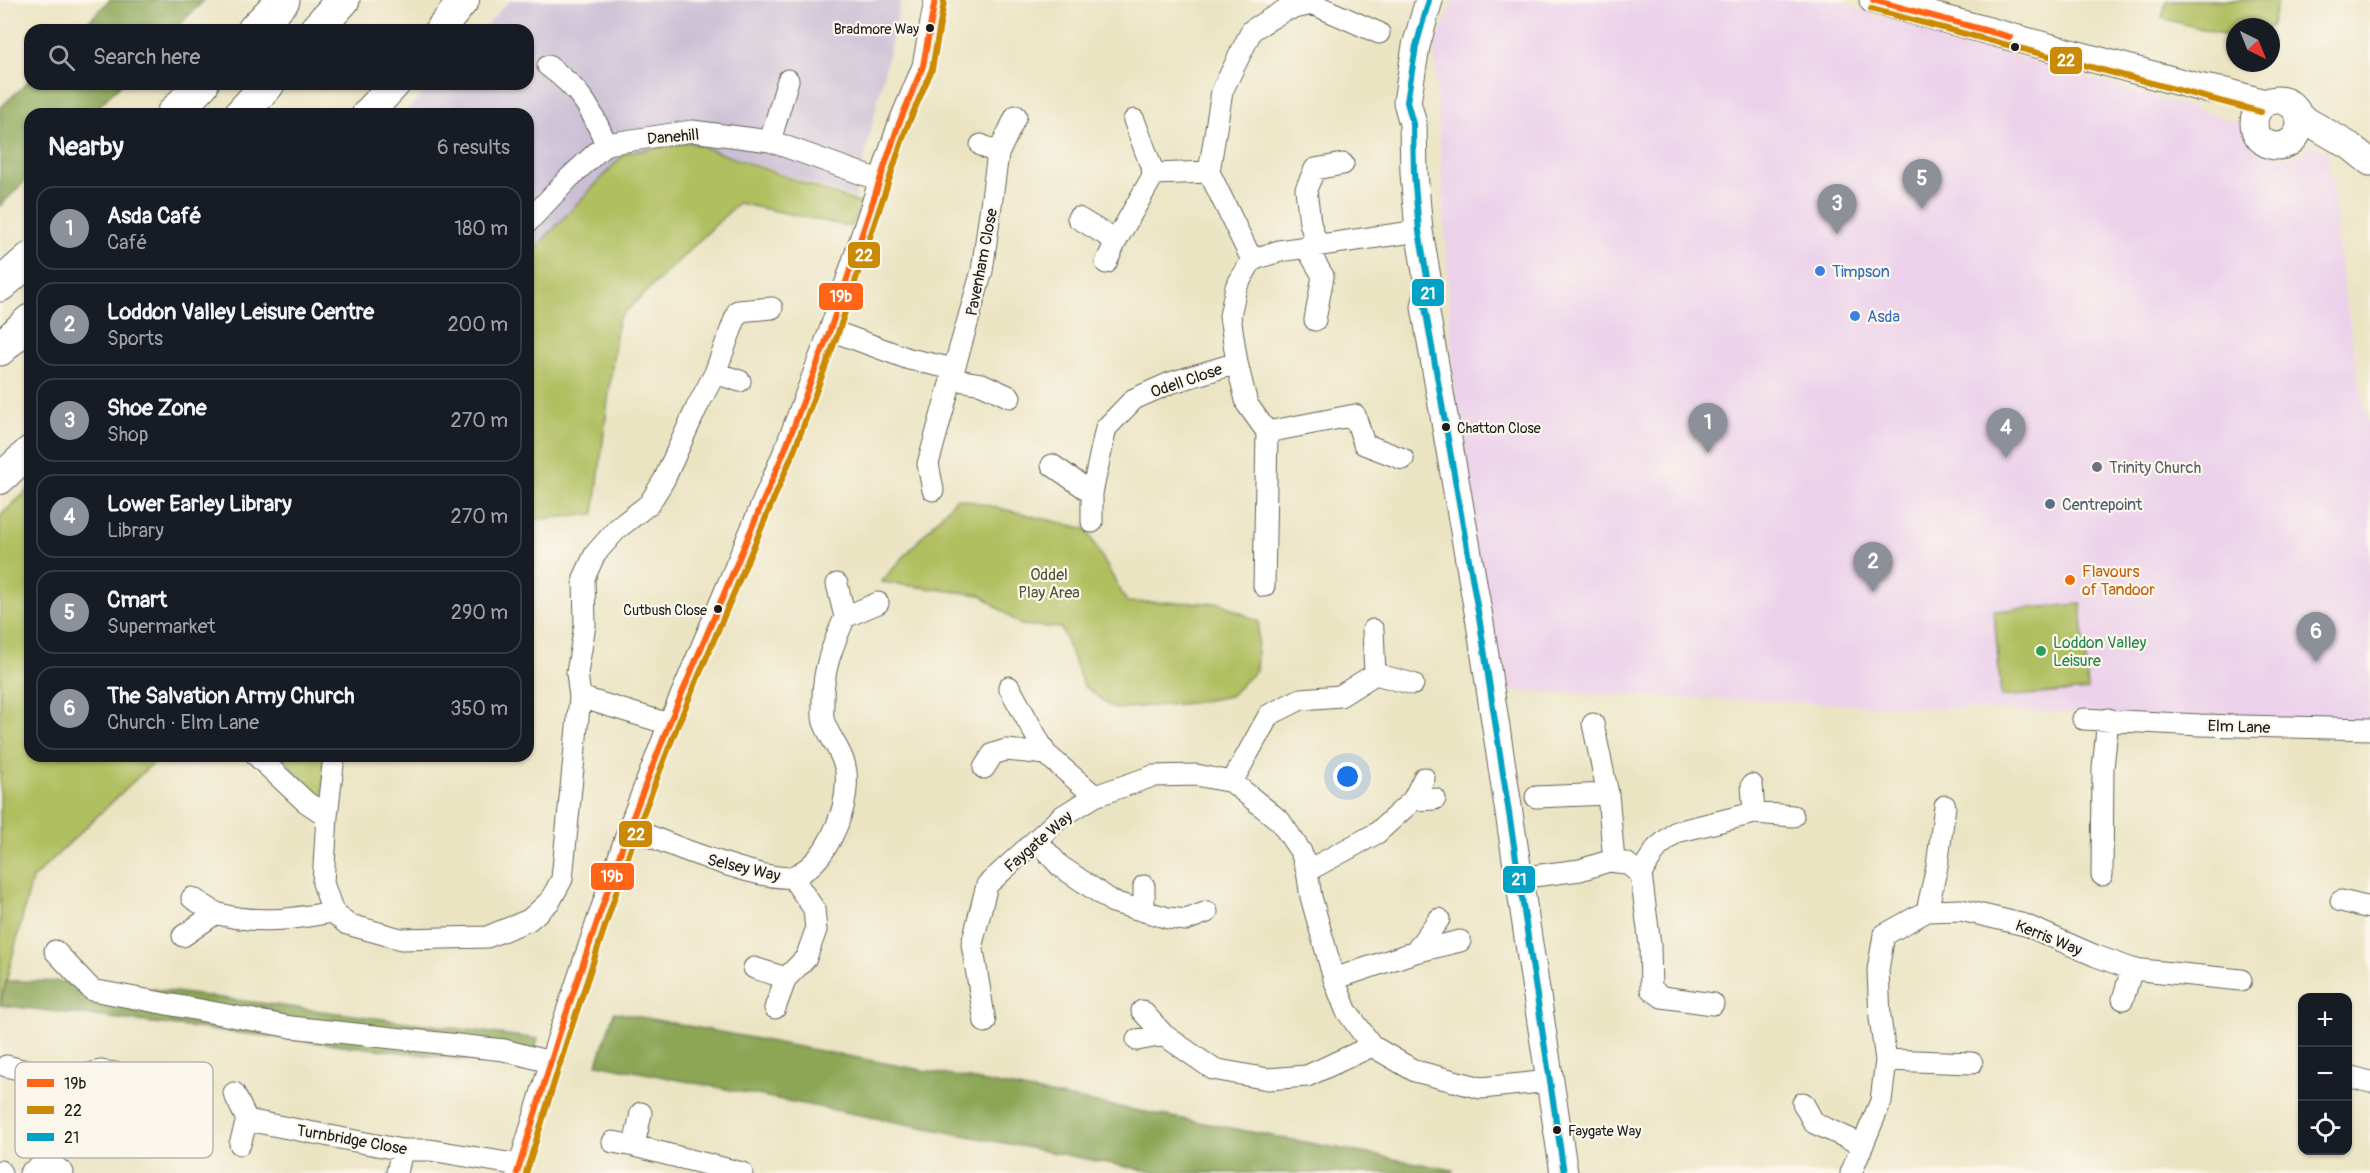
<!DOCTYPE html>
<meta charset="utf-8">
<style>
:root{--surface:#171b24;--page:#20242c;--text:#f1f3f6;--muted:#9ea1a6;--line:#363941;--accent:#8c9099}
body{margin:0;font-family:Pangolin,sans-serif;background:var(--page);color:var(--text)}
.controls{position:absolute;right:18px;bottom:18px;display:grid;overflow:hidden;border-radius:12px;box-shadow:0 2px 4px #0004}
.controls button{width:54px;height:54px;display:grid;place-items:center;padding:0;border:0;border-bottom:2px solid var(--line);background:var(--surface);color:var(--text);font:30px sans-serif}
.compass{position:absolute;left:2226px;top:18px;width:54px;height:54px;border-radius:50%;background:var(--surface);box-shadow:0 2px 4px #0004;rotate:137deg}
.you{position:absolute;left:1348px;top:777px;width:21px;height:21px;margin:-15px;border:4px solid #fff;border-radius:50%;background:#1a73e8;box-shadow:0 0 0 9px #1a73e833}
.badge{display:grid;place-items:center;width:39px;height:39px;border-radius:50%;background:var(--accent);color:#fff;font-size:20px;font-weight:700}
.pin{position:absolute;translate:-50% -50px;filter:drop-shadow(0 2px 3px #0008)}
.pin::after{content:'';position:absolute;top:32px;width:21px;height:18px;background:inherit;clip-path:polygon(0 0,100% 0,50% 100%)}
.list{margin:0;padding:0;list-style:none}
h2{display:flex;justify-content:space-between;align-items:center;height:78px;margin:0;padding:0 24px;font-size:26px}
h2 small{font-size:20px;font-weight:400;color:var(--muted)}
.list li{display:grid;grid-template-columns:39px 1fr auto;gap:18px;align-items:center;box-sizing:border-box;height:84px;margin:0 12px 12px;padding:0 12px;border:2px solid var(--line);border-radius:18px}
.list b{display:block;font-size:22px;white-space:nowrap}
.list p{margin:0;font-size:20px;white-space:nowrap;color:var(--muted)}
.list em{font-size:20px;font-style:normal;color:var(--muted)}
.icon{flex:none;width:33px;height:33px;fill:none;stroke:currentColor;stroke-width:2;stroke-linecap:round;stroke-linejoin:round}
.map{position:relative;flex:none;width:2370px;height:1173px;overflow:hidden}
.search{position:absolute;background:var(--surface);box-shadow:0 2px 4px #0004;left:24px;top:24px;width:510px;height:66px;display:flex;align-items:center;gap:15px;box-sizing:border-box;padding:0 21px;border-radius:18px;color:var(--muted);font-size:22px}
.panel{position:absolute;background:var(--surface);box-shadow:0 2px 4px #0004;left:24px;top:108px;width:510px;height:654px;border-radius:18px}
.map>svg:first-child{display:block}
</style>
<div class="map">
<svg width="2370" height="1173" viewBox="0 0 2370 1173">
<rect width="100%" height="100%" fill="#fbf7ec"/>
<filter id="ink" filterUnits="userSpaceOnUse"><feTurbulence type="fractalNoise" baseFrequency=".0167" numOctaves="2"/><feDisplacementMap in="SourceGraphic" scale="12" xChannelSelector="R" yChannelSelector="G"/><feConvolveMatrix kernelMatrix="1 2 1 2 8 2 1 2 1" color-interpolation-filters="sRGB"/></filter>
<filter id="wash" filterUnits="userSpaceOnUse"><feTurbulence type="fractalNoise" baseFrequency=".008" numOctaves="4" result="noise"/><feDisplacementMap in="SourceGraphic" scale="24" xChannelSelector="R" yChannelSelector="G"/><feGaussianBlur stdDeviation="1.35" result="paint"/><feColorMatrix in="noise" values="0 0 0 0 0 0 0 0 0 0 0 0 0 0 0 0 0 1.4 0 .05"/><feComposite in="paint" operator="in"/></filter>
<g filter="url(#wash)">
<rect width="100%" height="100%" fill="#ebe4c3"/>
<!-- built -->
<path fill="#ecd1ea" d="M1455,0H1838L1872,14L2262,129L2264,143L2276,156L2292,158L2305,152L2311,144L2328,152L2341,270L2357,371L2370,431V725L1493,690L1460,489L1434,45Z"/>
<!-- industrial -->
<path fill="#cbbfd5" d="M510,0H901L855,198L689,142L625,153L528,256V114H403L431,84H528V30H482Z"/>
<!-- green -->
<path fill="#b0bf61" stroke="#666e3e" stroke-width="1.5" d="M2167,0H2278L2271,27H2235V38L2162,18Z
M689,142L862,204L851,227L738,203L618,319L594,514L528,520V256L625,153Z
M30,488V756H160L32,879L0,1006V516Z
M957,498L1086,529L1127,602L1221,603L1259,622L1256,670L1230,696L1191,703L1114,709L1084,686L1061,628L1021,625L981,595L881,582Z
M2081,604L2088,690L2001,697L1994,611Z
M281,756H326L322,801Z"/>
<!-- forest -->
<path fill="#8ca657" stroke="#54613a" stroke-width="1.5" d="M110,0H204L174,30H80Z
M30,80V84H121L91,114H30V176L0,206V108Z
M6,981L98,982L538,1039L529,1067L0,1005Z
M614,1012L1453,1170L1452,1173H1159L597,1064Z"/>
</g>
<g filter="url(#ink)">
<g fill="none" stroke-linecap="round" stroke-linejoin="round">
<defs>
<path id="minor" d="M1313,4L1379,33
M548,66C581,90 591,108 606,144
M1134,120L1154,174
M770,141L788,80
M981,145L998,154
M1078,218L1116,241
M528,222L569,178L606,144L692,131L770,141L879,180
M1317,244L1310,223L1306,189L1315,169L1343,164
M1306,247L1323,276L1315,320
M1252,260L1209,172L1222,91L1252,30L1285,10L1313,4L1314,0
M1106,263L1116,241L1154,174L1209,172
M830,330L909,359L954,369L982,271L998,154L1016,116
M715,373L738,311L772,308
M951,379L982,384L1010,397
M1267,432L1355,415L1364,444L1403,459
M1052,465L1092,493
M933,490L928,464L954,369
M1092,522V493L1106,428L1134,399L1170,383L1237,363
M837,584L845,617
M1264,586L1267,432L1247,404L1237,363L1230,316L1236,287L1252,260L1279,251L1419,231
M1373,630L1375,674
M1009,687L1046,754L1095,796
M580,697L669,724
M2083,719L2200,725L2370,729
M1593,724L1608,794L1614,861
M257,756L306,802L327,816
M334,756L327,816L323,883L333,912L347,924L401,939L487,937L529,920L550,901L562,879L580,697L577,673L585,625L584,578L595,554L617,529L649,504L664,480L696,409L715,373L740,381
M984,768L993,754L1006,750L1046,754
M1232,782L1269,715L1301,699L1340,696L1375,674L1413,684
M1752,785L1754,813
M1536,797L1608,794
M1413,800L1424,778
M629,827C655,839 770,886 794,876C811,869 823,854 831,838C841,819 848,795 846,772C844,754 830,739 824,722C822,717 823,710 823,704C822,671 832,647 845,617L878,603
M1036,840L1060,866L1113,902L1168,918L1186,920L1207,912
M1307,871L1377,833L1413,800L1435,799
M1641,874L1657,848L1676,832L1754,813L1793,816
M2102,875L2103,768L2108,719
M1518,878L1580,870L1609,861L1626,863L1641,874L1650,945L1651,989L1662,997L1713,1004
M192,898L216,913
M2341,901L2370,908
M1144,911V886
M1927,911L1937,866L1945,806
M183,936L216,913C254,925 294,919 333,912
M55,951L92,990L291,1027L504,1050L550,1062
M1415,952L1439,919
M754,968L786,978
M1334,979L1415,952L1460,941
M2123,999L2132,969
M775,1008L786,978L806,958L816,930L814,909L792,877
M1142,1011L1164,1035
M985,1022L972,944L987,885L1061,817L1095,796L1153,776L1196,775L1232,782L1280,821L1301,852L1307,871L1311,897L1334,979L1346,1010L1372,1046L1415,1071L1481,1088L1550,1081
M1137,1040L1164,1035L1213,1069L1268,1079L1307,1076L1372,1046
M1886,1060L1972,1063
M6,1066L68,1081
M2348,1076L2370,1082
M234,1093L247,1120
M1803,1103L1814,1123L1863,1145
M641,1113L634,1146L742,1173
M613,1142L634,1146
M240,1144L247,1120L402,1150H430L519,1165
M48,1161L63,1173
M0,1171L1,1173
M30,1173C36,1169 45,1165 49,1159C63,1140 68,1103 68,1081L100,1071L128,1075
M397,1173L402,1150
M517,1173L558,1038L629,827L669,724L786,447L830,330L898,126L923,66L935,0
M1851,1173L1881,1101L1886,1060L1880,1018L1878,970L1884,935L1927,911L1961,910L2025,925L2096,956L2132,969L2241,980"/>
<path id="tertiary" d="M1429,0L1416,46L1407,102L1413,124L1414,173L1419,231L1429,289L1425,307L1480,623L1564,1173
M1873,0L2198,87L2226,92L2264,103
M2254 123a23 23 0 1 1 46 0a23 23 0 1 1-46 0Z
M2300,117L2350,146L2370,162"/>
<path id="secondary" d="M440,30L464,0
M367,114L395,84
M0,479L30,451"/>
<path id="motorway" d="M254,30L283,0
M316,30L343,0
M173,114L202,84
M241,114L268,84
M0,285L30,259
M0,349L30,321"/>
</defs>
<!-- minor casing -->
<use href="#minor" stroke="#646256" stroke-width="23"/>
<!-- tertiary casing -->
<use href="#tertiary" stroke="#646256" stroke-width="29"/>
<!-- secondary casing -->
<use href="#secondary" stroke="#646256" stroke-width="32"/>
<!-- motorway casing -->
<use href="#motorway" stroke="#646256" stroke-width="35"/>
<!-- minor -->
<use href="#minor" stroke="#fff" stroke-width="21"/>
<!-- tertiary -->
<use href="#tertiary" stroke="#fff" stroke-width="27"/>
<!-- secondary -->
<use href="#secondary" stroke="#fff" stroke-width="30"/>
<!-- motorway -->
<use href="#motorway" stroke="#fff" stroke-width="33"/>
<defs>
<path id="bus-1" d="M1873,0L2010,37
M517,1173L558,1038L629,827L669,724L786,447L830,330L898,126L923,66L935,0"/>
<path id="bus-2" d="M1871,9L2261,112
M526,1173L567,1041L637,830L677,727L794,451L838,333L906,129L932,69L944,2"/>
<path id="bus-3" d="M1429,0L1416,46L1407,102L1413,124L1414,173L1419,231L1429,289L1425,307L1480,623L1564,1173"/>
</defs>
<!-- bus-1 casing -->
<use href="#bus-1" stroke="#fbf7ec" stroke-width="10"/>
<!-- bus-2 casing -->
<use href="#bus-2" stroke="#fbf7ec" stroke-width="10"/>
<!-- bus-3 casing -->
<use href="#bus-3" stroke="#fbf7ec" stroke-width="10"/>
<!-- bus-1 -->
<use href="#bus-1" stroke="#ff6417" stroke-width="6"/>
<!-- bus-2 -->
<use href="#bus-2" stroke="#cb8a06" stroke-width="6"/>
<!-- bus-3 -->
<use href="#bus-3" stroke="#01a2c5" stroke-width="6"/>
</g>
</g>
<!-- markers -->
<g fill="#1c1c1c" stroke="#fbf7ec" stroke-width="2">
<circle cx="930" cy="28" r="5"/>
<circle cx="2015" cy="47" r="5"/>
<circle cx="1446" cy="427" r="5"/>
<circle cx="718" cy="609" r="5"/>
<circle cx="1557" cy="1130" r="5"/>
</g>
<g fill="#3f7fe0" stroke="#fbf7ec" stroke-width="2">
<circle cx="1820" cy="271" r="6"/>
<circle cx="1855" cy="316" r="6"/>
</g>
<circle fill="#6b7280" stroke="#fbf7ec" stroke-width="2" cx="2097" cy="467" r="6"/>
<circle fill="#5c6f8a" stroke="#fbf7ec" stroke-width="2" cx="2050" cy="504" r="6"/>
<circle fill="#e8710a" stroke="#fbf7ec" stroke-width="2" cx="2070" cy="580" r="6"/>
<circle fill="#2e9e5b" stroke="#fbf7ec" stroke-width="2" cx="2041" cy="651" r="6"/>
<g text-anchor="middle" stroke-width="4.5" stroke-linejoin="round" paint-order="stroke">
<!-- bus labels -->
<g font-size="14" fill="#1c1c1c" stroke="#fbf7ec" text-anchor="end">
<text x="919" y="34">Bradmore Way</text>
<text x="1457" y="433" text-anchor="start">Chatton Close</text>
<text x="707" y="615">Cutbush Close</text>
<text x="1568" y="1136" text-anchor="start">Faygate Way</text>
</g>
<!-- street labels -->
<g font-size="16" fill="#1c1c1c" stroke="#fbf7ec">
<text transform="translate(673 136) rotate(-5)" y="6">Danehill</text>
<text transform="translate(981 262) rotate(-79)" y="6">Pavenham Close</text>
<text transform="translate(1186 380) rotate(-19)" y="6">Odell Close</text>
<text transform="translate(2239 726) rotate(2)" y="6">Elm Lane</text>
<text transform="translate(1038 841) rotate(-41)" y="6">Faygate Way</text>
<text transform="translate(744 867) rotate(13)" y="6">Selsey Way</text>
<text transform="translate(2049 937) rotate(22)" y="6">Kerris Way</text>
<text transform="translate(352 1139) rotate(10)" y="6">Turnbridge Close</text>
</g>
<!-- shop labels -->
<g font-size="16" fill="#366cbe" stroke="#fbf7ec" text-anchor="start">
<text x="1832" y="277">Timpson</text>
<text x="1867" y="322">Asda</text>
</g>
<!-- worship labels -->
<g font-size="16" fill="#5b616d" stroke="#fbf7ec" text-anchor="start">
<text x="2109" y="473">Trinity Church</text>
</g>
<!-- service labels -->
<g font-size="16" fill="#4e5e75" stroke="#fbf7ec" text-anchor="start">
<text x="2062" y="510">Centrepoint</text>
</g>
<!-- food labels -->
<g font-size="16" fill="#c56008" stroke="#fbf7ec" text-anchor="start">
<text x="2082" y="577">Flavours<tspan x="2082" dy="18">of Tandoor</tspan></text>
</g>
<!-- park labels -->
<g font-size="16" fill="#505534" stroke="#fbf7ec">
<text x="1049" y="580">Oddel<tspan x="1049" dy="18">Play Area</tspan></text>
</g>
<!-- leisure labels -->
<g font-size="16" fill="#27864d" stroke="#fbf7ec" text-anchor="start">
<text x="2053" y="648">Loddon Valley<tspan x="2053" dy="18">Leisure</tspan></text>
</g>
</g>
<!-- legend -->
<rect x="15" y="1062" width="198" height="96" rx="9" fill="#fbf7ec" stroke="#b8b5ae" stroke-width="1.5"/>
<rect x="27" y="1079" width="27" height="8" fill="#ff6417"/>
<rect x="27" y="1106" width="27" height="8" fill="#cb8a06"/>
<rect x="27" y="1133" width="27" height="8" fill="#01a2c5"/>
<g font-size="16" fill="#1c1c1c">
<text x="64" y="1089">19b</text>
<text x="64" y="1116">22</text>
<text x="64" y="1143">21</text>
</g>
<g stroke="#fbf7ec" stroke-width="2">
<rect x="2049" y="46" width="34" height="29" rx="6" fill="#cb8a06"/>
<rect x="847" y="241" width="34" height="28" rx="6" fill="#cb8a06"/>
<rect x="1411" y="278" width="34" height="29" rx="6" fill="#01a2c5"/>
<rect x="818" y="282" width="46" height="29" rx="6" fill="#ff6417"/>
<rect x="618" y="820" width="35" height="28" rx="6" fill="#cb8a06"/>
<rect x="590" y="862" width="45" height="29" rx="6" fill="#ff6417"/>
<rect x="1502" y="865" width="34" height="29" rx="6" fill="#01a2c5"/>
</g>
<g font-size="16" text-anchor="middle" font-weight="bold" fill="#fff">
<text x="2066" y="66">22</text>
<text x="864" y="261">22</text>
<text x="1428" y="299">21</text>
<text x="841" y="302">19b</text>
<text x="636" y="840">22</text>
<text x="612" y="882">19b</text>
<text x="1519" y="885">21</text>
</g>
</svg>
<div class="controls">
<button>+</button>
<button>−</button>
<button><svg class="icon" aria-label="locate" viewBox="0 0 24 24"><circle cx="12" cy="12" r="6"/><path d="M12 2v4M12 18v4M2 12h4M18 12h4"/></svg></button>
</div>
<svg class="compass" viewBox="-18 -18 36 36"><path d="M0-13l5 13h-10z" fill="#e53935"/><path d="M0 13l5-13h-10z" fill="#9ea1a6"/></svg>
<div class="you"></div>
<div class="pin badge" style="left:1708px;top:453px">1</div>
<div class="pin badge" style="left:1873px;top:592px">2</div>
<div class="pin badge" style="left:1837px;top:234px">3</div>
<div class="pin badge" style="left:2006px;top:458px">4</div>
<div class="pin badge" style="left:1922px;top:209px">5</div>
<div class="pin badge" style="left:2316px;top:662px">6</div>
<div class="search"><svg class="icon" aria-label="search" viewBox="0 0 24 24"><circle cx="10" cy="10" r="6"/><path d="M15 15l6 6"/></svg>Search here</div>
<section class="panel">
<h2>Nearby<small>6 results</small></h2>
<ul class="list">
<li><span class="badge">1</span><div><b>Asda Café</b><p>Café</p></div><em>180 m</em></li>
<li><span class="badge">2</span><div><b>Loddon Valley Leisure Centre</b><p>Sports</p></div><em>200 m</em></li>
<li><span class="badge">3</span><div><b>Shoe Zone</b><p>Shop</p></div><em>270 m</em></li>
<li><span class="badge">4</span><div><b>Lower Earley Library</b><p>Library</p></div><em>270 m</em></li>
<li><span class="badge">5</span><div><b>Cmart</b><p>Supermarket</p></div><em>290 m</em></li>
<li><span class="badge">6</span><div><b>The Salvation Army Church</b><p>Church · Elm Lane</p></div><em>350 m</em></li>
</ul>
</section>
</div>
